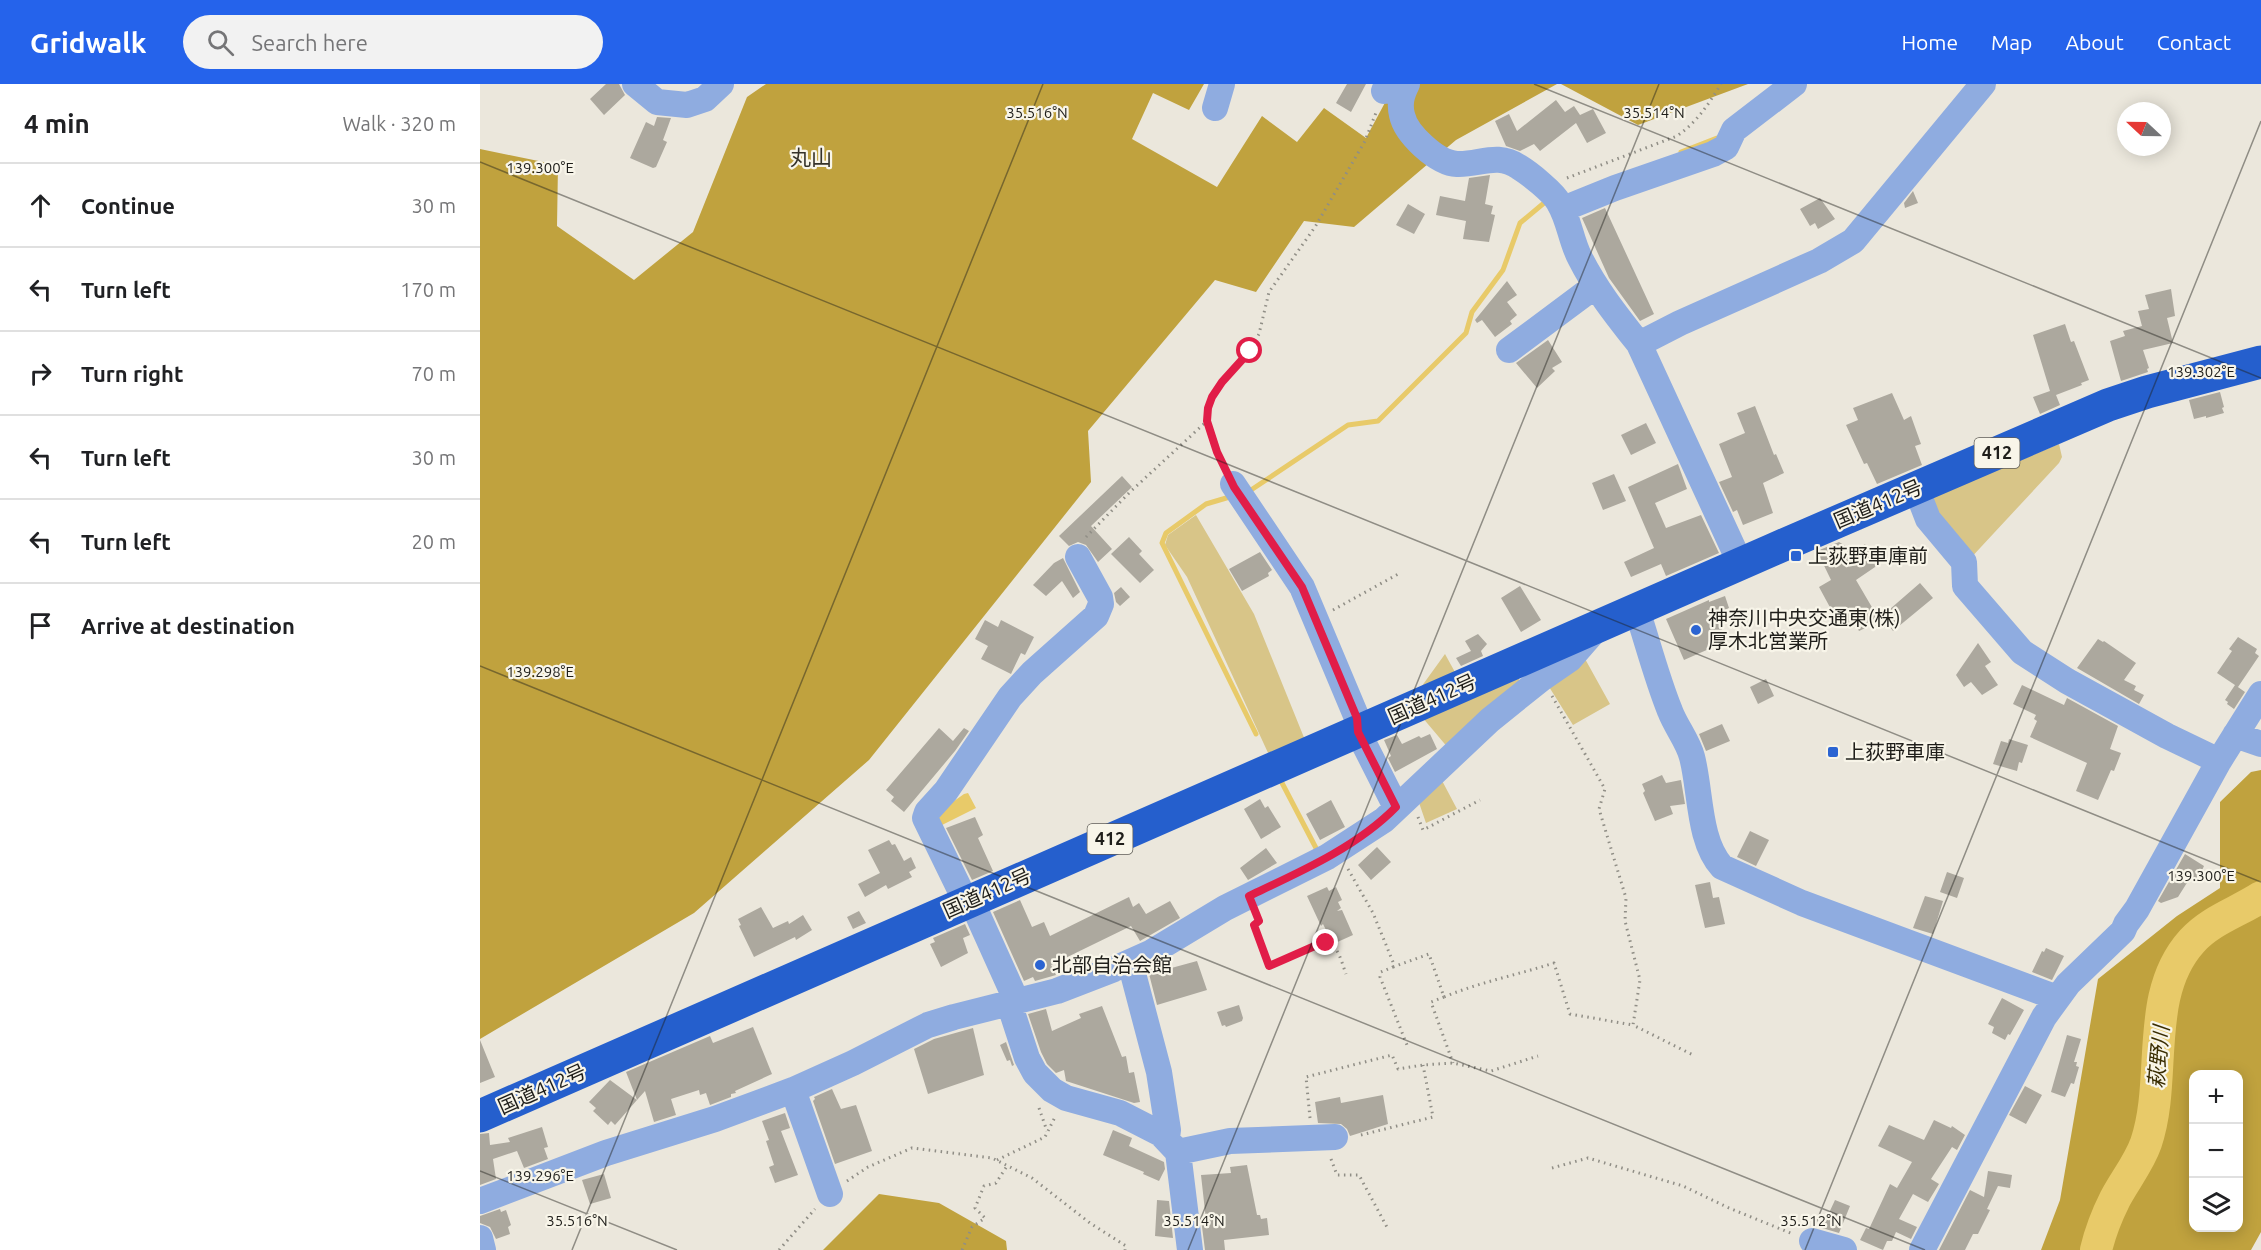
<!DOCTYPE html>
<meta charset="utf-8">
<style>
:root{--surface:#fff;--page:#f2f2f2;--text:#202124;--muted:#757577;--line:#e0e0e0;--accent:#2563eb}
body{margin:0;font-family:Ubuntu,"Noto Sans JP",sans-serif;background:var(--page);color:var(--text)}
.controls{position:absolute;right:18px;bottom:18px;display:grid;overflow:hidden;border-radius:12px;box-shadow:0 3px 15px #0003}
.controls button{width:54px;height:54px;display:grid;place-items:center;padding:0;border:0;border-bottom:2px solid var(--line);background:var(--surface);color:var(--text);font:30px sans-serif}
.compass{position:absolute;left:1637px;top:18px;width:54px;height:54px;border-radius:50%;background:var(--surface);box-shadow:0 3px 15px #0003;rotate:292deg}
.stop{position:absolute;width:18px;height:18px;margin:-14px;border:4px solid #e11d48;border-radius:50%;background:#fff}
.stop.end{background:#e11d48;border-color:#fff;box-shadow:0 2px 6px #0008}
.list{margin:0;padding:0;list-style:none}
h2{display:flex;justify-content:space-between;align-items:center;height:78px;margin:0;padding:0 24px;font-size:26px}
h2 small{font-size:20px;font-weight:400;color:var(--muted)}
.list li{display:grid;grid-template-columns:39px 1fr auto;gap:18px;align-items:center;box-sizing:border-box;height:84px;padding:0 24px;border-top:2px solid var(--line)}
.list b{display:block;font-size:22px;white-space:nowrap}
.list em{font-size:20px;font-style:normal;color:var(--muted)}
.icon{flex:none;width:33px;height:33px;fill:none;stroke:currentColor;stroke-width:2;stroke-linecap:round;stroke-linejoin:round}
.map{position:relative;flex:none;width:1781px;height:1166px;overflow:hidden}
header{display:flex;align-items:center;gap:36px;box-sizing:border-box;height:84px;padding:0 30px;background:var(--accent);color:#fff}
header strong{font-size:28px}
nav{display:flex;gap:33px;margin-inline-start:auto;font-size:21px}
.search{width:420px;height:54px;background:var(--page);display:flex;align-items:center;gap:15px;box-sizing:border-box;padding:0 21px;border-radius:33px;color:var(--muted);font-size:22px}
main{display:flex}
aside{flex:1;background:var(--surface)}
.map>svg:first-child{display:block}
</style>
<header>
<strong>Gridwalk</strong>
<div class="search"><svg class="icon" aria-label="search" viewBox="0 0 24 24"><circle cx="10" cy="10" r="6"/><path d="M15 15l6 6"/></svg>Search here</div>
<nav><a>Home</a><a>Map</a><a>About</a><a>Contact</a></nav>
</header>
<main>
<aside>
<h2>4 min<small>Walk · 320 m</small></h2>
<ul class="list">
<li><svg class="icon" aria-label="ahead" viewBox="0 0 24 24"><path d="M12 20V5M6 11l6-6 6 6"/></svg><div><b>Continue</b></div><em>30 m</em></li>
<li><svg class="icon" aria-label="left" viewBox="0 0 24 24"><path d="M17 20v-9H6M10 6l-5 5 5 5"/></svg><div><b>Turn left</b></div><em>170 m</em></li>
<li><svg class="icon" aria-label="right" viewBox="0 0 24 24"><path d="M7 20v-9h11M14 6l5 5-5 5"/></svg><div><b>Turn right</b></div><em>70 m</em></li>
<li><svg class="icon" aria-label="left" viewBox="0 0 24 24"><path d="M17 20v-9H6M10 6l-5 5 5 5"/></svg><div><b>Turn left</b></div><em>30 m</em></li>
<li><svg class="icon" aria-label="left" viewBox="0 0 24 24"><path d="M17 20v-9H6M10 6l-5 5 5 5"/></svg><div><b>Turn left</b></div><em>20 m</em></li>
<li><svg class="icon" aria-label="arrive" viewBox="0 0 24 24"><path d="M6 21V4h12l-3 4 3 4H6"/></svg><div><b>Arrive at destination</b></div></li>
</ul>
</aside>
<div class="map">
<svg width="1781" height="1166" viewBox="0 0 1781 1166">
<rect width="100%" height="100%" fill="#ebe7dc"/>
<!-- green -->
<path fill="#d8c588" d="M1579,360L1582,373L1579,379L1488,477L1448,415Z
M716,431L774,530L825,656L789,671L707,493L685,461L688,451Z
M965,570L976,590L939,606Z
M1104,573L1130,620L1093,641L1066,598Z
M1038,593L1043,604L969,665L942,633Z
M958,689L977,725L946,739L936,710Z"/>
<!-- forest -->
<path fill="#c0a23e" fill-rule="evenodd" d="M286,0H724L709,26L673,9L652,55L737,103L782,32L817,58L844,24L886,54L915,0H1077L976,56L874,143L824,137L776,208L735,196L608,347L611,398L389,676L214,829L0,955V65L78,81L77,142L154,196L213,148L267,13Z
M1081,0H1268L1158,41Z
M1781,686V1148L1771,1166H1561L1580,1116L1618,895L1697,832L1740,804V718L1771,688ZM1758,990V1144H1714V990Z
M399,1110L459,1119L526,1157L527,1166H343Z"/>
<!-- water -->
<path fill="#e8ca69" d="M488,709L496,724L454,745L453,732L484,710Z"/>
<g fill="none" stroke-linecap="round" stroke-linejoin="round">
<!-- stream -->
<path stroke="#e8ca69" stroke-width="5" d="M1201,68L1237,54
M768,408L868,341L898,337L986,249L992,228L1023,186L1040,139L1064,119
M753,412L726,420L686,449L682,459L776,650
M801,697L837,766L834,768"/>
<!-- river -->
<path stroke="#e8ca69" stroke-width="32" d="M1616,1166C1620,1149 1627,1131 1635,1115C1645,1096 1659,1079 1666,1059C1688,994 1663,911 1712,857C1731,836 1758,828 1781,813"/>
</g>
<!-- building -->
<path fill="#aca89e" d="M126,0H139L145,11L124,31L110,15Z
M867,0H886L871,28L856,19Z
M1076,16L1085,28L1094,22L1100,31L1113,25L1126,49L1107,59L1096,39L1060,67L1054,60L1040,67L1026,62L1015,37L1029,30L1037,47Z
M177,33L191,34L183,56L187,58L176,83L173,84L150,74L166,38L174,42Z
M1010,91L1005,120L1013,122L1011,130L1015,131L1009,158L983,155L986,137L956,131L960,112L985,117L989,94Z
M1433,107L1438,119L1425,124L1424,119Z
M1340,114L1355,135L1338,145L1335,139L1330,142L1320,125Z
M928,120L945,130L934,150L916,141Z
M1125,124L1174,230L1160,237L1129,194L1102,134Z
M1027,197L1037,211L1027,218L1037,231L1030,237L1032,240L1015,253L1002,236L997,239L995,236Z
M1691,205L1695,232L1687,234L1693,259L1663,266L1669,284L1667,285L1668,288L1641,297L1630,257L1645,252L1643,247L1662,242L1658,227L1669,225L1665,211Z
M1585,240L1591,258L1594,257L1609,296L1601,299L1602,301L1576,311L1580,321L1560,330L1553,313L1570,307L1553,251Z
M1068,256L1082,278L1072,284L1075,287L1057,304L1036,279Z
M1740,308L1744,323L1742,324L1744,329L1726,334V332L1714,335L1709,316Z
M1412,309L1424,336L1431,332L1441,360L1435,362L1442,381L1397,400L1387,379L1384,380L1366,341L1378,336L1373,324Z
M1275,322L1294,371L1296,370L1304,389L1283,399L1293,429L1263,441L1257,426L1253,428L1239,398L1252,393L1239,360L1265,349L1257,329Z
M1166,339L1176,359L1151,371L1141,351Z
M1198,380L1207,405L1175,419L1186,444L1221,431L1239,469L1186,492L1181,480L1151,493L1144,478L1174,464L1148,403Z
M1134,390L1146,417L1123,426L1112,399Z
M642,392L652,403L611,442L632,465L618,478L606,461L598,458L589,462L579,452Z
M649,453L662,467L659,470L674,486L660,499L631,470Z
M1359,458L1374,467L1385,460L1398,481L1376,496L1400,537L1379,547L1373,536L1363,542L1354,525L1352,527L1339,503L1351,496L1337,467Z
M780,468L792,486L788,489L789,492L762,507L749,485Z
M583,474L600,508L593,514L582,497L566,512L553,501L574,479Z
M1440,499L1453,514L1413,547L1402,532Z
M1040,502L1061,536L1041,548L1021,514Z
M641,503L650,513L640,522L636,518L634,509Z
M1245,512L1249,524L1235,530L1247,557L1204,576L1186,535L1229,516V518Z
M505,536L518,543L521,536L554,553L545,571L541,569L531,590L501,575L508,562L495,555Z
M998,550L1007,560L1001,567L1003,572L981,582L976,574L991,567L985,557Z
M1758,553L1777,565L1775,569L1779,572L1758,603L1737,589L1752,567L1749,565Z
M1618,555L1623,558L1624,557L1656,579L1644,596L1656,602L1654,606L1664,611L1659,620L1597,584Z
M1498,559L1511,578L1505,582L1518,601L1502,611L1491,598L1484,603L1476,591Z
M1286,595L1294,612L1278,620L1270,603Z
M1542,601L1584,621L1587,614L1638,642L1630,665L1641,669L1634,687L1631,686L1618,716L1596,707L1607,679L1550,653L1557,637L1554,635L1556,631L1533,620Z
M1755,601L1765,608L1754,625L1747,620L1748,618L1745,616Z
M1242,640L1250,657L1226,667L1219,650Z
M459,644L473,657L484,644L489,647L475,667L424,728L411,717L414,713L406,706Z
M950,650L957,665L915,688L908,674L911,672L904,656L917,651L922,660L939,652L941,654Z
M1529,655L1548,661L1542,679L1539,678L1537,687L1513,680L1521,657L1528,659Z
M1182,691L1186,699L1201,696L1205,720L1190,722L1193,730L1175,737L1163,709L1165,707L1162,700Z
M780,715L785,724L788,722L801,743L781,755L764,725Z
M851,716L865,743L840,756L826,730Z
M495,733L503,751L498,754L513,787L492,796L466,744Z
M1270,747L1289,756L1276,782L1257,773Z
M409,756L412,761L415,760L424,777L431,773L436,784L429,788L432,793L408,805L406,801L385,813L378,800L400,789L388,766Z
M897,763L911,778L891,796L878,781Z
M786,764L797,779L768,796L760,784Z
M1705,770L1724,782L1717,797L1710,794L1698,813L1681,819L1678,817Z
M1467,788L1484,794L1477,814L1460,808Z
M1230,798L1233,814L1239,813L1245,840L1225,844L1215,801Z
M847,803L849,807L856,803L862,816L858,818L861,824L857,827L862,826L873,851L853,860L843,840L841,842L827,812Z
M1445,812L1463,817L1453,850L1433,844Z
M649,813L653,823L659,819L666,830L690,817L700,834L660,857L651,842L571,881L576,891L555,897L553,893L544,897L513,828L540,816L552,843L564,838L570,852Z
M281,823L293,844L308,837L309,840L323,831L332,846L316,856L315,853L274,873L259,842L261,841L258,835Z
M379,827L386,839L373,845L367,833Z
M485,840L490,851L483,854L488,869L461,883L450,860L455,858L453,854Z
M1566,864L1584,872L1572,896L1552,888L1562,867L1564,868Z
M717,877L727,906L677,921L668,886L683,881L684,886Z
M1522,914L1544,926L1530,951L1528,950L1525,956L1512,949L1514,943L1508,940Z
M759,921L763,934L762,937L746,943L745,941L742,942L737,928Z
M622,922L642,973L646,972L649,989L654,988L660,1018L654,1019L586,997L584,986L576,989L567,980L561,968L548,930L566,925L572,947L601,934L599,930Z
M273,943L292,990L255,1007L256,1009L251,1010V1013L230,1021L226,1009L220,1011L219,1006L191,1015L196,1031L174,1038L165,1007L157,1016L146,988L230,952L233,959Z
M493,944L504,991L448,1010L434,965L454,955Z
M1587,951L1601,955L1594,978H1597L1596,982L1599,983L1594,1000L1591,999L1585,1013L1571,1008Z
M0,956L15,993L0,999Z
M526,958L534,981L532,982L530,976L527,977L520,961Z
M130,996L157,1016L135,1041L131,1037L128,1041L113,1027L116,1024L109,1018Z
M1545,1002L1562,1011L1546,1040L1529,1031Z
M352,1005L361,1025L376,1021L392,1067L355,1080L333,1017L335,1015L334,1013Z
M903,1011L908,1040L870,1052L867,1045L861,1040L838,1039L835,1018L860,1013L861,1019Z
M305,1029L310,1044L301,1047L318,1091L295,1099L289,1083L294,1081L286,1057L289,1056L282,1037Z
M1454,1036L1471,1044L1472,1042L1485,1051L1477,1066L1472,1063L1451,1095L1459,1100L1448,1118L1433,1110L1419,1135L1437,1143L1431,1155L1416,1148L1412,1157H1407L1403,1166L1380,1156L1386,1144L1389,1145L1410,1100L1417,1104L1432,1078L1398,1062L1409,1041L1444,1056Z
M62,1043L68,1063L64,1064L68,1075L44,1084L37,1067L13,1075L16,1095L0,1101V1050L9,1049L10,1061L30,1058L28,1054Z
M633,1046L652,1054L649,1062L684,1078L685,1085L679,1097L663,1090L664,1088L623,1071Z
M767,1081L777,1131H780L781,1135L787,1134L789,1151L744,1156L745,1166H725L721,1135L726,1136L721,1091L751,1089L750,1083Z
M1508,1087L1532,1091L1530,1104L1518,1102L1507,1125L1510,1126L1498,1150H1493L1485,1166H1459L1490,1106L1504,1113Z
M124,1090L131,1114L110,1120L102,1096Z
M677,1116L689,1117L693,1154L675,1152Z
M1355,1116L1370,1122L1359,1149L1342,1144Z
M20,1125L21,1128L26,1126L31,1141L28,1143L30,1150L16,1155L10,1143L0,1139V1132Z"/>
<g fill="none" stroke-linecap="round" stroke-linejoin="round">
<!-- path -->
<path stroke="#908e86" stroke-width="3" stroke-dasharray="1.5 4.5" stroke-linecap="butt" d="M1087,94L1197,52C1217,38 1228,21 1241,0
M744,382L727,337L728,324L732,313L742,298L770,266L779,250L789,208L835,143L885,57L897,26
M606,453L650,408L727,337
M853,526L920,489
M1072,612L1125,705L1119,725L1146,814L1145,837L1160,896L1153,941L1213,971
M938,733L943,746L1000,716
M868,785L893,829L913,878V883L901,888L900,893L927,961
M776,830L779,838L775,841L789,882C801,876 845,851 855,864C860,870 863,882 866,890
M913,883L949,870L964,913C1000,898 1037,891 1074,879L1090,930L1153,941
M964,913L951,918L973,979
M559,1024L567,1047
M830,1034L826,993L912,971L918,985L943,981L973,979L1011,987L1058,972
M881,1051L953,1033L943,981
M851,1075L857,1091H879L908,1145
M517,1076L565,1053L575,1033
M1072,1084L1108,1074L1203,1102L1249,1124L1313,1150
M367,1097L388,1083L432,1064L512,1074L552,1094L610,1139L646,1162L645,1166
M299,1166L335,1125
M482,1166L492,1143L505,1134L495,1124L504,1102L516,1099L527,1082"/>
<!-- minor -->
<path stroke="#8face0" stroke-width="26" d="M155,0L177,18L207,21L225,15L241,0
M927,0C922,10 919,19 922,31C926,50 957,79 977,80C1000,81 1017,68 1039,83C1049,89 1074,109 1079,119C1089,135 1091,157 1100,174C1116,206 1137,232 1159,260
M904,7L907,0
M735,24L742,0
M1083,125L1135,104L1233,70L1246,63L1254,46L1314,0
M1029,266L1115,202
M753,400L822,503L877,634L878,648L916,723
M1436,404L1448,435L1484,478L1485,502L1542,568L1587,597L1687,652L1739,677
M1261,481L1159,260L1200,239L1339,177L1373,157L1503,0
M1157,526C1168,560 1177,595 1190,627C1196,643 1208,657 1212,673C1221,707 1218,757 1242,783L1322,819L1577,914
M1755,651L1781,660
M491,816L532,907V928L547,974L555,989L572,1006L586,1014L640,1029L681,1050L698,1068L710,1166
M486,818L445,734L447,728L466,707L530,613L552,589L616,532L621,520L620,513L598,473
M650,878L679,988L688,1046L687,1054
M313,1006L350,1110
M698,1068L750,1057L855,1053
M0,1117L126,1069L235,1035L313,1006L373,979L448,941L474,933L577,907L634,885L672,868L745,824L847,773L904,736L1010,636L1061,595L1090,575L1117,544
M0,1154L3,1166
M1332,1157L1364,1166
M1442,1166L1564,933L1588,900L1643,847L1646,840L1657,825L1739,677L1781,610"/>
<!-- highway -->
<path stroke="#255fcd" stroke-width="33" d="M0,1032L1292,466L1628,321L1667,308L1781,278"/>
</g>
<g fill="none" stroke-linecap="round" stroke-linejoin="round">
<!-- route -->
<path stroke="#e11d48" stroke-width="8" d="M770,267L742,298L732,313L728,324L727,337L737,368L754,403L822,503L877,634L878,648L916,723C877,763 820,788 769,812L779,837L774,841L789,882L837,861L846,859"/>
</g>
<!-- ticks -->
<path fill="none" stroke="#1f1e1a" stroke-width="1.5" stroke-opacity="0.45" d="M1054,0L1781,294M0,78L1781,798M0,582L1445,1166M0,1087L197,1166M92,1166L563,0M708,1166L1179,0M1325,1166L1781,37"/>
<!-- markers -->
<g fill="#2b64d2" stroke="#f8f5e9" stroke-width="2">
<rect x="1310" y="466" width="12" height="12" rx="3"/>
<circle cx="1216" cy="546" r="6"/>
<rect x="1347" y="662" width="12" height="12" rx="3"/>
<circle cx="560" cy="881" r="6"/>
</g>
<g text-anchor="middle" stroke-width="4.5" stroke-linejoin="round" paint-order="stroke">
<!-- shield labels -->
<g fill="#f8f5e9" stroke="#605e58" stroke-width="1.5">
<rect x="1494.5" y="354" width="45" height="30" rx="4.5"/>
<rect x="607.5" y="740" width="45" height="30" rx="4.5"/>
</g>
<g font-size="18" font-weight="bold" fill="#1f1e1a">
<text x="1517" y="375">412</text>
<text x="630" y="761">412</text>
</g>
<!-- street labels -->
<g font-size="20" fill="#1f1e1a" stroke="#f8f5e9">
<text transform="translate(1398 420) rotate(-23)" y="7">国道412号</text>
<text transform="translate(952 615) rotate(-24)" y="7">国道412号</text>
<text transform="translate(507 809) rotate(-24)" y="7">国道412号</text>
<text transform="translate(62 1005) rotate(-24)" y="7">国道412号</text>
</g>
<!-- poi labels -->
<g font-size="20" fill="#1f1e1a" stroke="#f8f5e9" text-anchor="start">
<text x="1328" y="479">上荻野車庫前</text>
<text x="1228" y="541">神奈川中央交通東(株)<tspan x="1228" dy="23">厚木北営業所</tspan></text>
<text x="1365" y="675">上荻野車庫</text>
<text x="572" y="888">北部自治会館</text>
</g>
<!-- neighbourhood labels -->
<g font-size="21" fill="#353229" stroke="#f8f5e9">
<text x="331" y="81">丸山</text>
</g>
<!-- water labels -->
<g font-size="21" font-style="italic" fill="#3a2d02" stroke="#f8f5e9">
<text transform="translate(1679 973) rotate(-85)" y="7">萩野川</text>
</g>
</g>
<g font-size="15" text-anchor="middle" fill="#1f1e1a" stroke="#f8f5e9" stroke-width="4.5" stroke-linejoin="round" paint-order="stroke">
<text x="1174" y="34">35.514°N</text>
<text x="557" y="34">35.516°N</text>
<text x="60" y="89">139.300°E</text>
<text x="1721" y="293">139.302°E</text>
<text x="60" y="593">139.298°E</text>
<text x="1721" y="797">139.300°E</text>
<text x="60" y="1097">139.296°E</text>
<text x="97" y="1142">35.516°N</text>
<text x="714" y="1142">35.514°N</text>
<text x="1331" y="1142">35.512°N</text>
</g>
</svg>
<div class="controls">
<button>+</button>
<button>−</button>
<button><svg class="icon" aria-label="layers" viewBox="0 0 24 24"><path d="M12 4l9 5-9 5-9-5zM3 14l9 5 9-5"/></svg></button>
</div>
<svg class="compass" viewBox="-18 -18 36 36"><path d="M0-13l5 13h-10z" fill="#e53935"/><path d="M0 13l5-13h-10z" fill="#757577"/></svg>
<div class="stop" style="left:770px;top:267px"></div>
<div class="stop end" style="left:846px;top:859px"></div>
</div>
</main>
